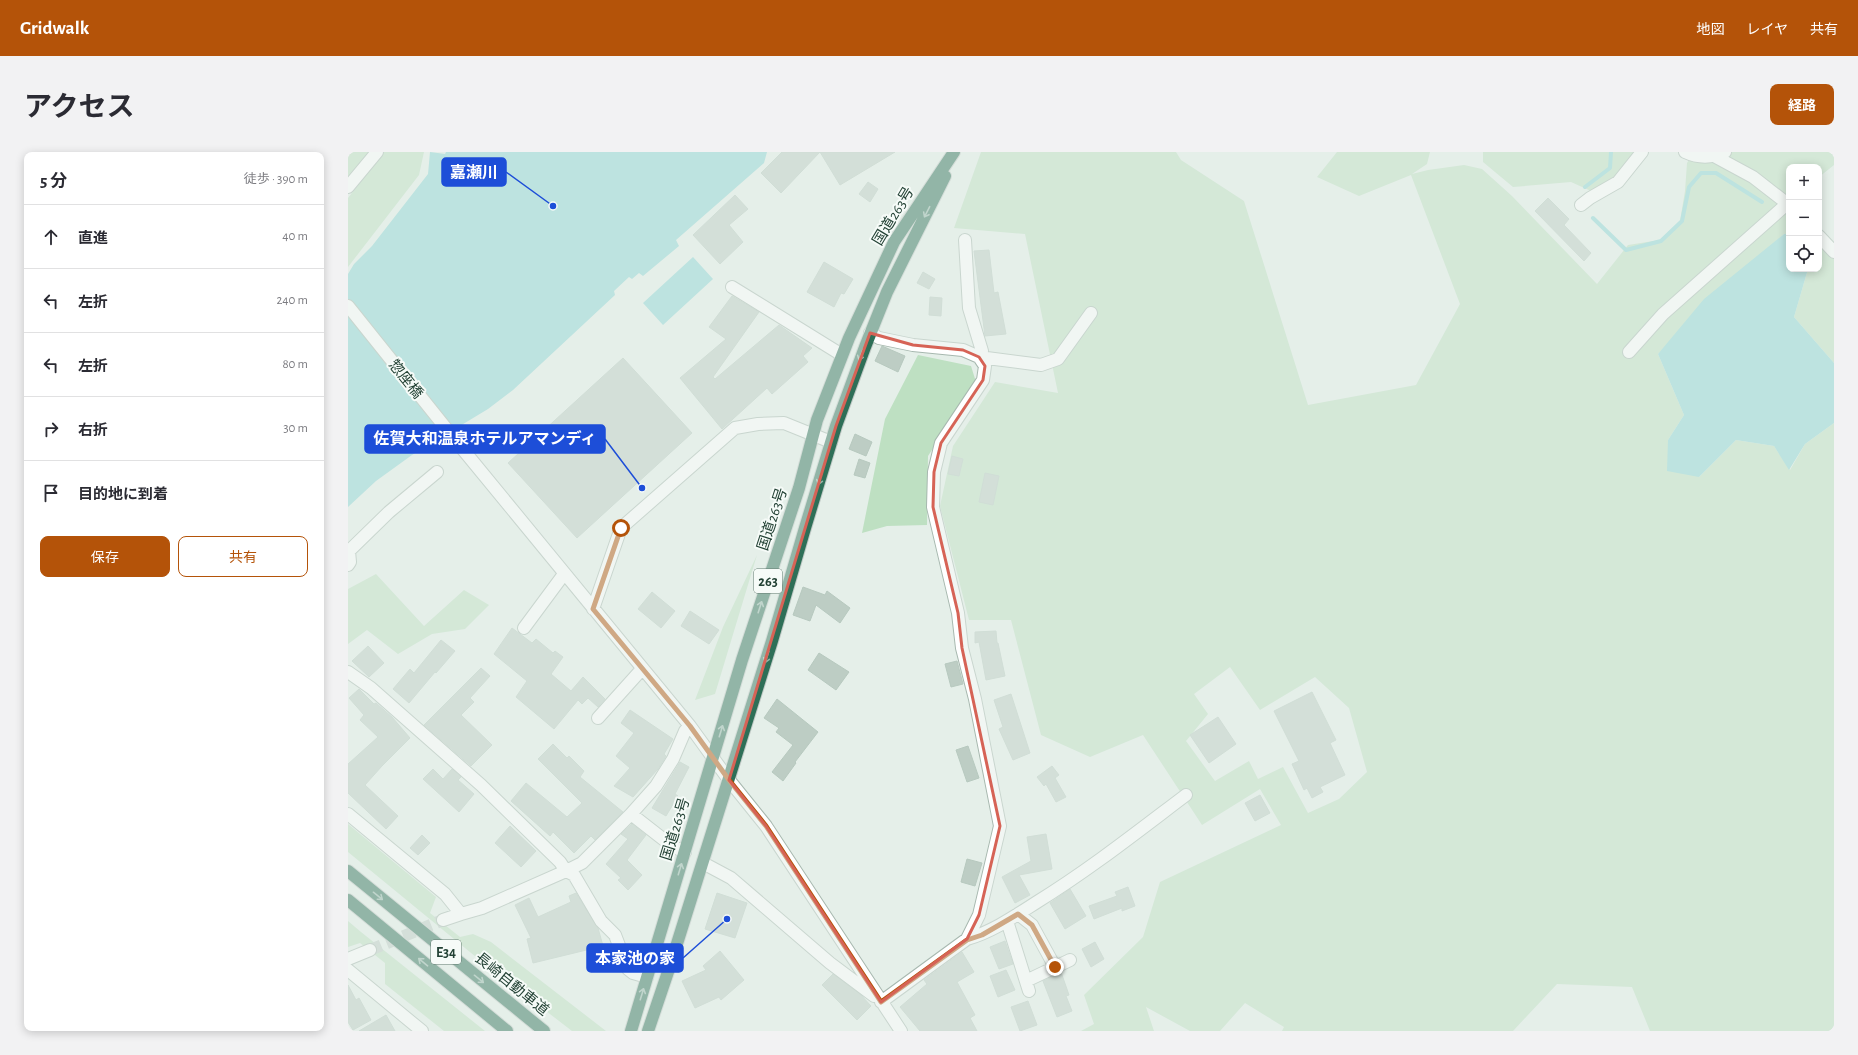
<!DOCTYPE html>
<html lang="ja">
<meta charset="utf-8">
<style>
:root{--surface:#fff;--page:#f2f2f3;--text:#2b2b33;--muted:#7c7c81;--line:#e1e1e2;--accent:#b45309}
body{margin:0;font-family:"Alegreya Sans","Noto Sans JP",sans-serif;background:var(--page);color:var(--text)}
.controls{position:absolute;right:12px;top:12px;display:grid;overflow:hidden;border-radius:8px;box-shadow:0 2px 10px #0003}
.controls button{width:36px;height:36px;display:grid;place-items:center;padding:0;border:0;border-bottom:1px solid var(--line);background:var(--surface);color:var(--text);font:20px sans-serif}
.stop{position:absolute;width:12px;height:12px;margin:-9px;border:3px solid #b45309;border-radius:50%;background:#fff}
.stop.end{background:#b45309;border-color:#fff;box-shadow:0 1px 4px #0008}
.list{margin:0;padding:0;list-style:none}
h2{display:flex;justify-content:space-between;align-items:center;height:52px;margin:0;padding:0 16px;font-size:17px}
h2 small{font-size:13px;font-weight:400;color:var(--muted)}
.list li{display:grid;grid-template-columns:26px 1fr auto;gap:12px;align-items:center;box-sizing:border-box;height:64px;padding:0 16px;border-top:1px solid var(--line)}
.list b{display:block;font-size:15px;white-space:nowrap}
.list em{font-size:13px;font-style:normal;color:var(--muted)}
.actions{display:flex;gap:8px;padding:12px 16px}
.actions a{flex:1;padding:9px 0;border:1px solid var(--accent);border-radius:8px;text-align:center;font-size:14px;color:var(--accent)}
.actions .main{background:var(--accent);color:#fff}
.icon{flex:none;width:22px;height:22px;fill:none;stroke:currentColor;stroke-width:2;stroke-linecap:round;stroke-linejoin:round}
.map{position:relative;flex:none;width:1486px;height:879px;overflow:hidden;border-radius:8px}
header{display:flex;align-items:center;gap:24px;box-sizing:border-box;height:56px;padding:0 20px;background:var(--accent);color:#fff}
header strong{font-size:19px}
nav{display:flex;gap:22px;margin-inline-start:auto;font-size:14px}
.intro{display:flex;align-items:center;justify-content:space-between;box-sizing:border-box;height:96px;padding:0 24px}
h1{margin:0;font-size:28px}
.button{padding:10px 18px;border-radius:8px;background:var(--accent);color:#fff;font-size:14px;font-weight:700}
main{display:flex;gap:24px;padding:0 24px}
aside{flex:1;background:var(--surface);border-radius:8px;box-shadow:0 2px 10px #0003}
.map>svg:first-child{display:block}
</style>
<header>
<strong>Gridwalk</strong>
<nav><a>地図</a><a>レイヤ</a><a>共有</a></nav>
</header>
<div class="intro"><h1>アクセス</h1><a class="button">経路</a></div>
<main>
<aside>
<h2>5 分<small>徒歩 · 390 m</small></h2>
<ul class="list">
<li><svg class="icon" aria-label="ahead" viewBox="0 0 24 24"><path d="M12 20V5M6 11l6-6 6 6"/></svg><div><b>直進</b></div><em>40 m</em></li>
<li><svg class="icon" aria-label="left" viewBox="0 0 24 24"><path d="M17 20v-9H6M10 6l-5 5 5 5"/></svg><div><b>左折</b></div><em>240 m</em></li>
<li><svg class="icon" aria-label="left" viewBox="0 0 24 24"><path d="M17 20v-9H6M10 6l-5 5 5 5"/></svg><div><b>左折</b></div><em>80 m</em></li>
<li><svg class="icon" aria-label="right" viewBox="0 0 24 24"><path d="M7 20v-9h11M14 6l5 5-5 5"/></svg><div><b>右折</b></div><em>30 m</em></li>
<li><svg class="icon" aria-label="arrive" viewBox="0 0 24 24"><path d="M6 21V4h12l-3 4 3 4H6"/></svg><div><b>目的地に到着</b></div></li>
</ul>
<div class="actions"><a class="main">保存</a><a>共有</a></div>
</aside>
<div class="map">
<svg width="1486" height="879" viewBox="0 0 1486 879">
<rect width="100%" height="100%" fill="#e5efe9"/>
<!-- green -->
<path fill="#bee0c2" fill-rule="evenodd" d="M0,0H29L0,35Z
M36,0H76L71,23L0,115V46Z
M633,0H828L833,8L896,49L960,253L1068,233L1112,152L1063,23L1011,44L969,25L989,0H1082L1079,12L1064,22L1080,18L1116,13L1134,17L1164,44L1249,132L1280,93L1312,88L1332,69L1337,39L1339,11L1346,0H1486V13L1471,25V15H1441V48L1435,53L1441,59V82H1436L1310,202L1336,263L1320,288L1351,325L1388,288L1426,294L1442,318L1457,292L1486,271V879H1302L1284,835L1209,832L1165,879H934L936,875L897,851L872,879H842L798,855L806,879H733L746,872L736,843L795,785L812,730L933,673L912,637L854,673L795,583L742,605L693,583L663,468H621L592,354L605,294L647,230L710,241L677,82L606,76ZM882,515L912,558L967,525L1001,556L1019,620L991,647L960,661L935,615L910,627L901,609L867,629L838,589L860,562L846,542Z
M1135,0H1289L1265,29L1243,39L1223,30L1165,35L1135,10Z
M1471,90L1486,106V211L1446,165L1460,117H1471Z
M570,203L623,214L628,230L580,304L579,373L539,374L514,381L537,267Z
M409,403L367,542L347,548L375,475Z
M28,422L76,474L116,438L141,453L117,477L84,482L50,502L19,478L0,492V437Z
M0,672L88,745L82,761L112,785L125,782L143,790L258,879H224L128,805L0,700Z
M0,769L13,780L137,879H96L37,832V811L12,791L0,795Z"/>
<!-- water -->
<path fill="#8cd5d4" d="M82,0L97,2L98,0H419L416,11L328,88L331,94L295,124L291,121L284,127L281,125L266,139L267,143L165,238L140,257L64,303L28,329L0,355V122L6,112L24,94L80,22Z
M1436,82H1441V117H1460L1446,165L1486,211V271L1457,292L1441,318L1426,294L1388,288L1351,325L1319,319L1320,288L1336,263L1310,202L1356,147Z
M345,105L365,127L315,173L295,151Z"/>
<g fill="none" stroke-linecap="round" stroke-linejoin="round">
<!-- stream -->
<path stroke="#8cd5d4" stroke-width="4" d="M1237,35L1262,16L1263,0
M1245,66L1278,98L1313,89L1334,69L1341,35L1353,21H1368L1414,50"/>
</g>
<!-- building -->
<path fill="#bdcdc4" stroke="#b7c9bf" d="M434,0H547L492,33L472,0L433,41L413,21Z
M520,30L530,37L522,50L511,42Z
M387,43L400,57L381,73L395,90L372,112L345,83Z
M1200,46L1221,67L1216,73L1243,101L1236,109L1187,59Z
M641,98L646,141L650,140L658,182L637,184L626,99Z
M476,110L505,127L496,142L493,141L486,155L459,140Z
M575,120L587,127L581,137L569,131Z
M384,144L411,160L365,225L367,227L431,173L464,196L455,204L460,210L424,242L419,236L374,277L332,226L378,187L361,175Z
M582,145L594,146L593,164L581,163Z
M534,194L557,204L550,220L527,209Z
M275,206L344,281L229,386L160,311Z
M507,282L524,290L518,304L501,297Z
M604,304L615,307L611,324L600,322Z
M511,307L522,311L517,326L506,323Z
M637,321L651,324L645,353L631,350Z
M455,435L477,443L479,439L502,456L492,471L468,453L462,469L445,463Z
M304,440L327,459L313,476L290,457Z
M342,459L371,478L361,492L333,474Z
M164,476L184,491L188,487L205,501L207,499L215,505L203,522L223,539L235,525L257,547L250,555L240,546L234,552L230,548L206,577L168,545L179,529L146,502Z
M648,479L649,491H650L657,524L638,528L631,490L627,491V480Z
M93,488L107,499L88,521L87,520L61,551L45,537L62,517L66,521Z
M20,494L36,511L21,525L4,509Z
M471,501L501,520L488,538L460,518Z
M609,509L615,532L603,535L597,512Z
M133,516L142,524L122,546L126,550L113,563L144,593L123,614L76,573Z
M11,537L26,552L28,551L44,565L62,586L34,614L17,633L50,664L38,677L0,641V612L30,585L12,568L16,563L1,546Z
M964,540L988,588L982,591L997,623L972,635L975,640L964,646L959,636L956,638L944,612L951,609L926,559Z
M663,542L682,601L665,608L651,577L655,575L646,548Z
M429,547L470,580L447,610L448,611L435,629L424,620L445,593L428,580L431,576L416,566Z
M282,558L325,587L316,602L318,604L310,617L285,645L266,634L282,616L268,604L286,581L273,571Z
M870,565L888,592L861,611L842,583Z
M205,592L219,606L221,604L236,619L232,625L275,660L247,688L243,684L226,701L205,680L202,684L163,649L178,631L219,665L234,651L190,607Z
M620,594L631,626L619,630L608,598Z
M332,610L341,615L327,642L330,644L318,664L304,656Z
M704,614L711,623L707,626L718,645L708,650L698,632L696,634L689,625Z
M85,617L95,627L104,617L113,625L110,628L126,642L111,660L75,627Z
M912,643L922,661L907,669L897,651Z
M284,672L298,683L279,708L294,723L280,738L270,728L273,726L258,712L280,687L273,682Z
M162,674L188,699L173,715L147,691Z
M698,682L704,717L671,723L682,743L667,751L654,725L683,709L679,685Z
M74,683L82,691L70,703L62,696Z
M619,707L634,711L627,734L613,730Z
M780,735L787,754L774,759V756L746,767L741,754L769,744L767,740Z
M722,737L738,764L717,777L702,751Z
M228,741L250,776L255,794L185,811L179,787L183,786L167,753L181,746L190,765L223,750L221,744Z
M369,741L399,751L387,786L357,777Z
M657,789L665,812L651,817L642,795Z
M747,790L756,807L743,815L734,797Z
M372,799L396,828L373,848L371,845L347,856L334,829L358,818L355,814Z
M614,800L626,820L609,830L627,863L622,866L629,879H572L552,855L579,832L576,828Z
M658,818L667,838L650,845L642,824Z
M713,820L721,843L718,844L724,859L709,865L695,829Z
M485,822L513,843L523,854L509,868L474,833Z
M0,833L8,848L11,846L23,868L5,878L0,870Z
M680,849L689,873L672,879L663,855Z
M38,863L47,879H11Z"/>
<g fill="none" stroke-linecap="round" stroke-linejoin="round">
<!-- minor-tunnel -->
<path stroke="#beccc5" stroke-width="12" stroke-dasharray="12 6" stroke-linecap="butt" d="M22,798L95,768"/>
<defs>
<path id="minor" d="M1337,0C1350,6 1364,6 1377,0
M1368,5L1405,25L1441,53
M0,35L29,0
M1233,53L1242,46L1270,30L1294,0
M1471,84L1486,100
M617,88L621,156L634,199L631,205L693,213L710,207L743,161
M384,135L494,203
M0,154L117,300L342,574L381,628L418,674L553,879
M522,181L531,186L565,193L615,198L631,205L637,214L635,228L593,291L586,320L585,355L610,461L614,496L627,547L652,674L631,763L619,787L533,850
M1281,200L1315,162L1440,51
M0,400L41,360L89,320
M0,413L2,410L1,399
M245,457L273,376L387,276L410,272L436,271L483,290
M176,476L216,422
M0,520L23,536L133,633L212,710L218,719L134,756L113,762L97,742L0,662
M250,566L294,517
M283,662L324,694L337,700
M355,711L383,726L482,811L526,844
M218,719L234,711L283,662L308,634L325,607L337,579L342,574
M218,719L226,723L253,769L267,783L280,817L285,821L299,825
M670,762L684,773L707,815
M95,768L113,762
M659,769L681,839
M619,787C644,780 667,764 689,750C741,718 789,680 838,643
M0,807L22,798
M0,818L74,879
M678,829L722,808"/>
<path id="highway" d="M0,719L196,879
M0,748L159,879
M283,879L394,508L451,336L469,268L501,186L546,90L606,0
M300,879L322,814L424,489L457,376L488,274L517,195L539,140L597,24"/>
</defs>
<!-- minor casing -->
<use href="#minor" stroke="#a7b8af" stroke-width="14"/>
<!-- highway casing -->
<use href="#highway" stroke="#c1cac6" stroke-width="14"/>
<!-- minor -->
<use href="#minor" stroke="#fff" stroke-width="12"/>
<!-- highway -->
<use href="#highway" stroke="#2e6f57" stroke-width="12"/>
</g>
<!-- one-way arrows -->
<defs><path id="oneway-shaft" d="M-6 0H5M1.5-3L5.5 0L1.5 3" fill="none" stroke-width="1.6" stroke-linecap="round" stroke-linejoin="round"/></defs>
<g stroke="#92b5a8">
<use href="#oneway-shaft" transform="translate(579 60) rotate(117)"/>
<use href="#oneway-shaft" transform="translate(513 203) rotate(110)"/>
<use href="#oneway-shaft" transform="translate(472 327) rotate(107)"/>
<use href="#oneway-shaft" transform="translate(412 455) rotate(-72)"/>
<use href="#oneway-shaft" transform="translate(419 505) rotate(108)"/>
<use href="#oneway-shaft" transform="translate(373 579) rotate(-73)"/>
<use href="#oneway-shaft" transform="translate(332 717) rotate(-73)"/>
<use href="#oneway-shaft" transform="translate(30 744) rotate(39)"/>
<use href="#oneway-shaft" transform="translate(75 810) rotate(-140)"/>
<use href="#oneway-shaft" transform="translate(131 827) rotate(39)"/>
<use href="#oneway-shaft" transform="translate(294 842) rotate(-73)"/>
</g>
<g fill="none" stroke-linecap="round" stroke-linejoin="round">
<!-- route -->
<path stroke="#b45309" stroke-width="5" d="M273,376L245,457L342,574L381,628L418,674L533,850L619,788L634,783L670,762L684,773L707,815"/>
</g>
<!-- marked area -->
<path d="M0 0H1486V879H0ZM522,181L565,193L615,198L631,205L637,214L635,228L593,291L586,320L585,355L610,461L614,496L652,674L631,763L619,787L533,850L418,674L381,628L488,274Z" fill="#e5efe9" fill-opacity=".55" fill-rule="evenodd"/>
<path fill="none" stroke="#d66356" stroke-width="3" stroke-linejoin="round" d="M522,181L565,193L615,198L631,205L637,214L635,228L593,291L586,320L585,355L610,461L614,496L652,674L631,763L619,787L533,850L418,674L381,628L488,274Z"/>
<g text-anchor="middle" stroke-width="4" stroke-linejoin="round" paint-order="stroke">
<!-- shield labels -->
<g fill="#f6fbf8" stroke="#627a70" stroke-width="1">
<rect x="406" y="417" width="28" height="24" rx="3"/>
<rect x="83" y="788" width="30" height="24" rx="3"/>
</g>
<g font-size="14" font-weight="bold" fill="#234235">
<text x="420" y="434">263</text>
<text x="98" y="805">E34</text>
</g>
<!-- street labels -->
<g font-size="15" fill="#234235" stroke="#f6fbf8">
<text transform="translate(545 64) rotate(-59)" y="5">国道263号</text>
<text transform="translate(58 227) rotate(51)" y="5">惣座橋</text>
<text transform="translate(424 367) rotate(-72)" y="5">国道263号</text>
<text transform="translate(327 677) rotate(-73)" y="5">国道263号</text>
<text transform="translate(164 832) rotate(39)" y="5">長崎自動車道</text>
</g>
</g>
<!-- callouts -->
<path fill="none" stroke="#1d4ed8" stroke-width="1.5" d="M205 54L158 20M294 336L257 287M379 767L335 806"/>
<g fill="#1d4ed8" stroke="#f6fbf8" stroke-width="1.5">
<circle cx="205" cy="54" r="4"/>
<circle cx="294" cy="336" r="4"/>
<circle cx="379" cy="767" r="4"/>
</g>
<g fill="#1d4ed8" stroke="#1d4ed8" stroke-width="1.5">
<rect x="94" y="6" width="64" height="28" rx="4"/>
<rect x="17" y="273" width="240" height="28" rx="4"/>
<rect x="239" y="792" width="96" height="28" rx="4"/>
</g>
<g font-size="16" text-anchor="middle" font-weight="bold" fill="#fff">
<text x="126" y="26">嘉瀬川</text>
<text x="137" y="292">佐賀大和温泉ホテルアマンディ</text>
<text x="287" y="812">本家池の家</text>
</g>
</svg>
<div class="controls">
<button>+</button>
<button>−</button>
<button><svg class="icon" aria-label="locate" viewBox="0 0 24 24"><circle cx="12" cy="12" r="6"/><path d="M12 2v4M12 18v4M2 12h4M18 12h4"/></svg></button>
</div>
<div class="stop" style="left:273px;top:376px"></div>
<div class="stop end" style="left:707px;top:815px"></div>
</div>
</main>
